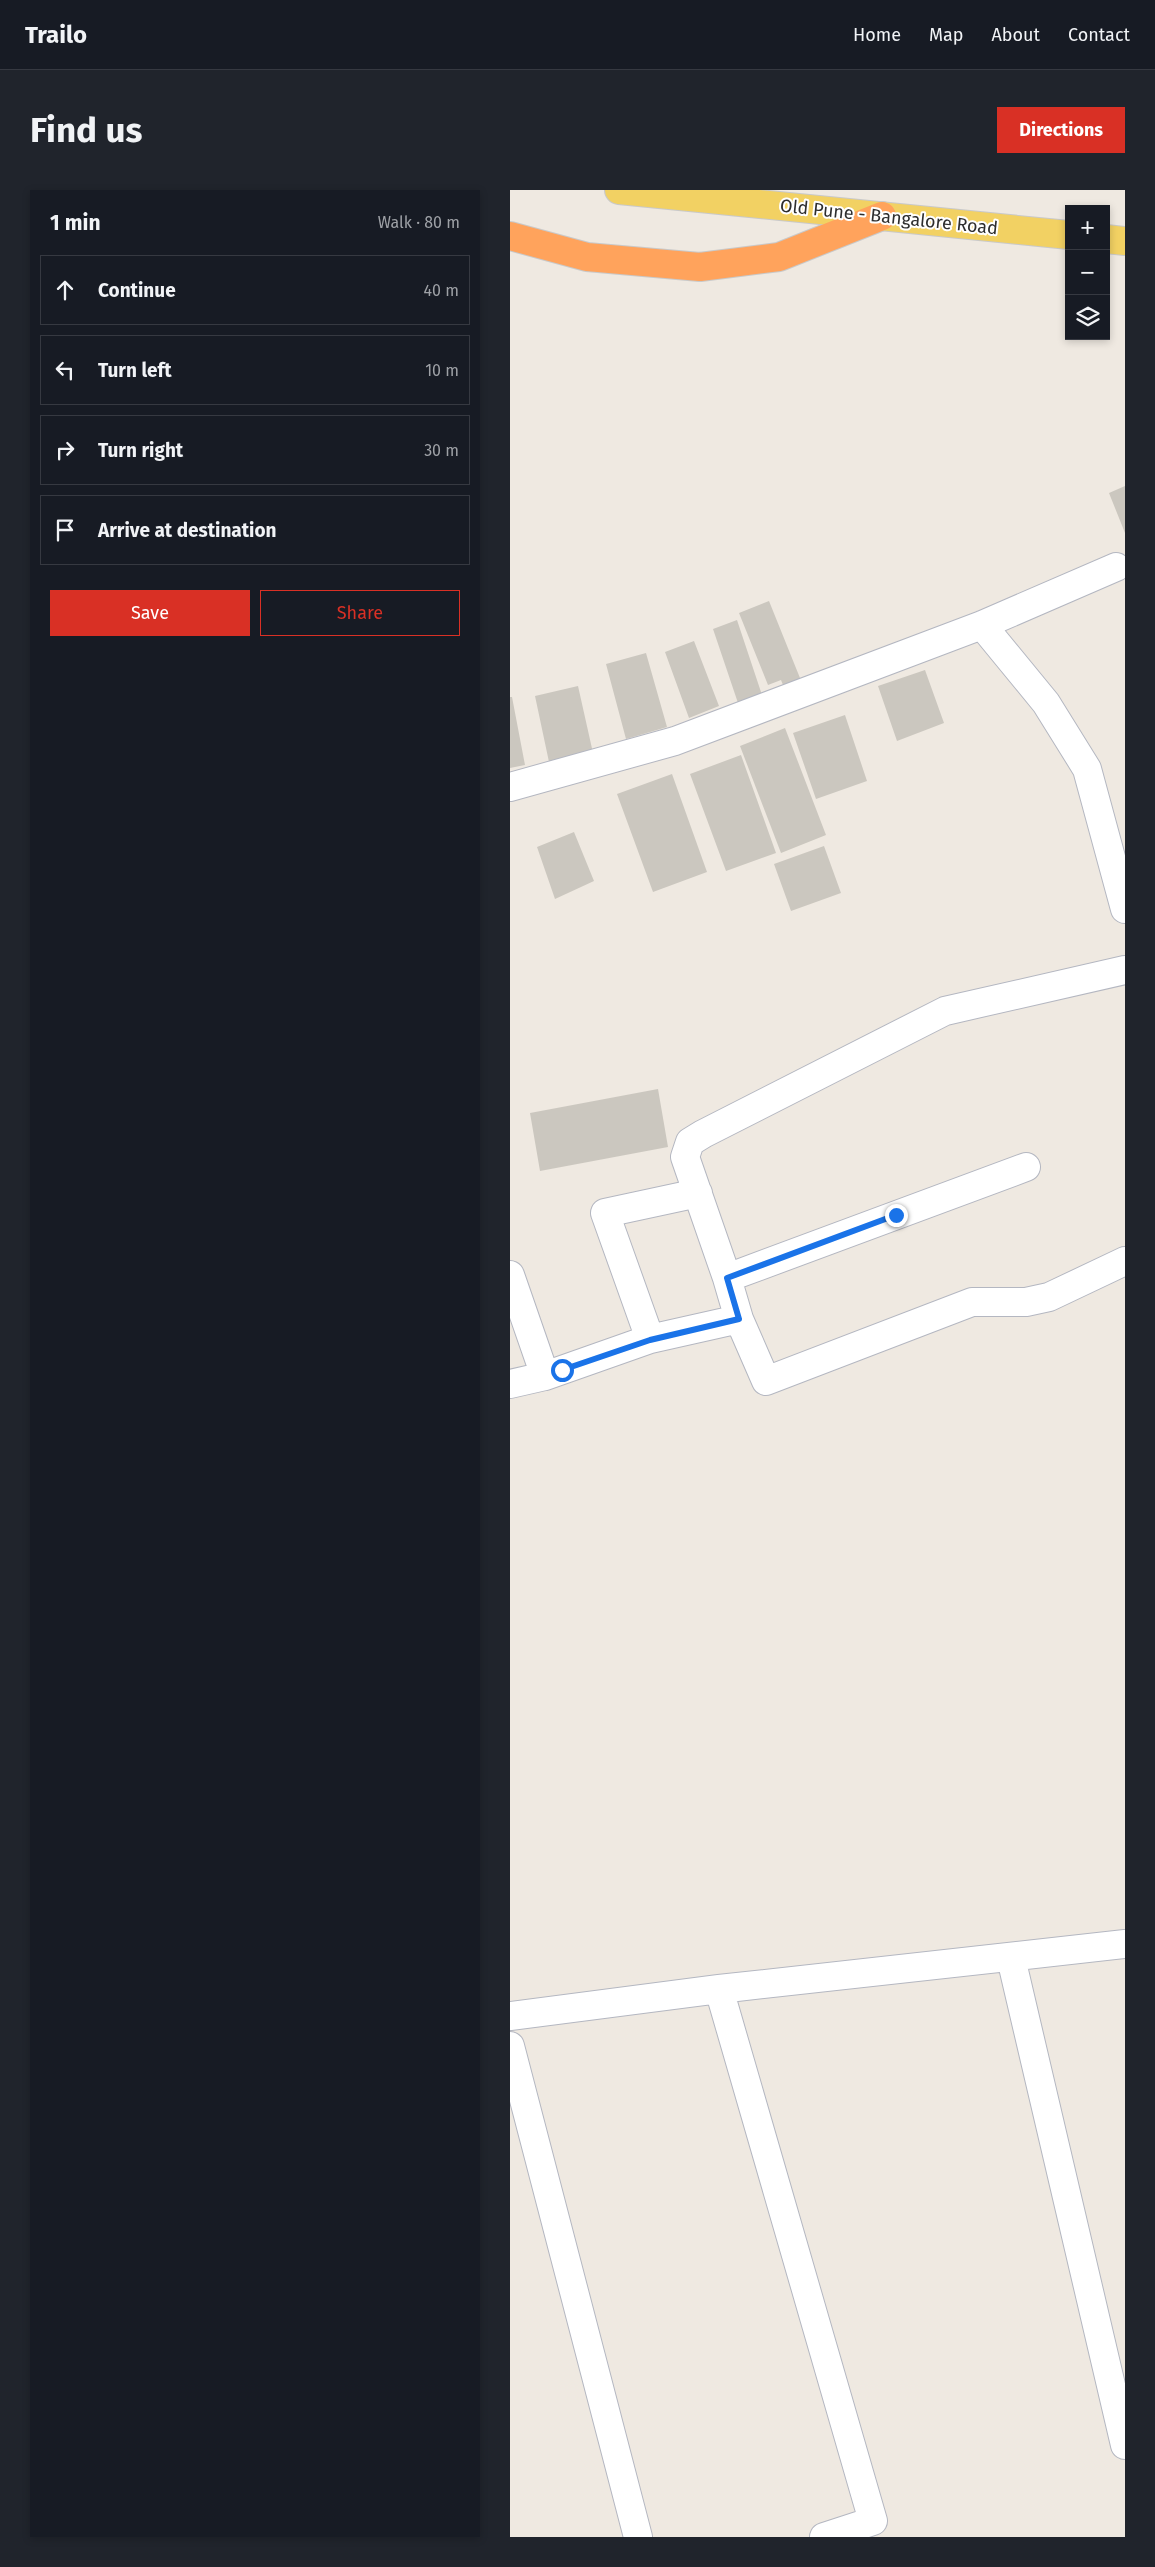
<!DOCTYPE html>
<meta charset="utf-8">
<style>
:root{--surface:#171b24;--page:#20242c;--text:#f1f3f6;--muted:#9ea1a6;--line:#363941;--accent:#d93025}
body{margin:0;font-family:"Fira Sans",sans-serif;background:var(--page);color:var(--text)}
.controls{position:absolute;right:15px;top:15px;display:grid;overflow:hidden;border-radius:0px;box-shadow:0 2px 8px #0003}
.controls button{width:45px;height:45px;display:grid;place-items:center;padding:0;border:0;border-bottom:1px solid var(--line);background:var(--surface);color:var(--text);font:25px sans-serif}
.stop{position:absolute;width:15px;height:15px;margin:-11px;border:4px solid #1a73e8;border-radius:50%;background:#fff}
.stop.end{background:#1a73e8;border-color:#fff;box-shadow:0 1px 5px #0008}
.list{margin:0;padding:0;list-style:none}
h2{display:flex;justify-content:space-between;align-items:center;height:65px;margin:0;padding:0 20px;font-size:21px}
h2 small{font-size:16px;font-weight:400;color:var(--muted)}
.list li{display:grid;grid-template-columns:32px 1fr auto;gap:15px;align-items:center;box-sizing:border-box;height:70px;margin:0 10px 10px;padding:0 10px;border:1px solid var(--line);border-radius:0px}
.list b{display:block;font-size:19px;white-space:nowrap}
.list em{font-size:16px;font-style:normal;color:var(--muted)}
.actions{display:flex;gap:10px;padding:15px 20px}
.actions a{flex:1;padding:11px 0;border:1px solid var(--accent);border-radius:0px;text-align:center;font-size:18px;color:var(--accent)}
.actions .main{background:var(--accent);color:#fff}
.icon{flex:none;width:28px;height:28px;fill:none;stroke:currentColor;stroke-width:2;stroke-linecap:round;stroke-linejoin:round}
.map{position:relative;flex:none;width:615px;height:2347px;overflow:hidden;border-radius:0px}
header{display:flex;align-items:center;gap:30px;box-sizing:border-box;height:70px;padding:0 25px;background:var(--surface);border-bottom:1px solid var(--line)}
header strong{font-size:24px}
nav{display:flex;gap:28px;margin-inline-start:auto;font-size:18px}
.intro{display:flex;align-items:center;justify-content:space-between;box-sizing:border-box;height:120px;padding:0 30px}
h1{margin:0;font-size:35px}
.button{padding:12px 22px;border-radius:0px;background:var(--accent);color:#fff;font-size:18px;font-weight:700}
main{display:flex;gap:30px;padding:0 30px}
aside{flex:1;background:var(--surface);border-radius:0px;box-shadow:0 2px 8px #0003}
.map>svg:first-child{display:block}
</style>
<header>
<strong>Trailo</strong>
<nav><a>Home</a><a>Map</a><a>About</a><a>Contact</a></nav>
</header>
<div class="intro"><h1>Find us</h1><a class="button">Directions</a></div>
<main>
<aside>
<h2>1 min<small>Walk · 80 m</small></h2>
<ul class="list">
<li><svg class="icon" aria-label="ahead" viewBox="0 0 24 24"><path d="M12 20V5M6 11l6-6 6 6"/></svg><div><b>Continue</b></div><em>40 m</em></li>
<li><svg class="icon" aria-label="left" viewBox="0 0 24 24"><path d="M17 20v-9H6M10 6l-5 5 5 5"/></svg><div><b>Turn left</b></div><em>10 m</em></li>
<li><svg class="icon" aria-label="right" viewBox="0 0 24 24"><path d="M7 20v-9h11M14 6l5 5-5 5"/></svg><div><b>Turn right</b></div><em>30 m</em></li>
<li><svg class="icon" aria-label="arrive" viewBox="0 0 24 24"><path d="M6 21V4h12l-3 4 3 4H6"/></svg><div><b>Arrive at destination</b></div></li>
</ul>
<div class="actions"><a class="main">Save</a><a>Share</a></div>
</aside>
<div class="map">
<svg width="615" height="2347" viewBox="0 0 615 2347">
<rect width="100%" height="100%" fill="#efe9e1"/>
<!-- building -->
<path fill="#cbc7bf" d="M615,296V343L599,303Z
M259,411L292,493L275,500L271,490L258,495L229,423Z
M227,430L252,505L228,513L203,439Z
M184,451L209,516L179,528L155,462Z
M136,463L157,537L116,549L96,474Z
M415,480L434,533L387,551L368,496Z
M68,496L83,563L39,572L25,506Z
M0,507H2L15,575L0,578Z
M335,525L357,591L306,609L283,543Z
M275,538L316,645L271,663L230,556Z
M231,565L266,663L216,681L180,584Z
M162,584L197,682L143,702L107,604Z
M64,642L84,691L45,709L27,657Z
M314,656L331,703L281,721L264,674Z
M148,899L158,957L30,981L20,923Z"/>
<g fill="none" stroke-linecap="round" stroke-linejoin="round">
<defs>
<path id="street" d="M472,435L536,513L577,579L615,719
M0,597L165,551L472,435L606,377
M615,780L435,821L193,944L180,952L175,967L217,1088L229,1129L256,1191L462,1112H516L539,1107L615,1071
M0,1085L35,1186
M217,1088L516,977
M140,1149L95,1023L188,1003
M0,1194L35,1186L140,1149L229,1129
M501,1768L615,2255
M209,1799L363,2331L314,2347
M0,1826L209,1799L615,1754
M0,1856L128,2347"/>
<path id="primary" d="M109,0L559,45
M596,49L615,51"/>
<path id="highway" d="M0,46L77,67L190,77L269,67L372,26"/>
</defs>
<!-- street casing -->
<use href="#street" stroke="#b4b7c1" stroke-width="30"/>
<!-- primary casing -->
<use href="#primary" stroke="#c9c9c9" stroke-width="30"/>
<!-- highway casing -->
<use href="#highway" stroke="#c9c9c9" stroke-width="30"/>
<!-- street -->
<use href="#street" stroke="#fff" stroke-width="28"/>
<!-- primary -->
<use href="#primary" stroke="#f2d163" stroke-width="28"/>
<!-- highway -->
<use href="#highway" stroke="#ffa35c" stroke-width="28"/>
</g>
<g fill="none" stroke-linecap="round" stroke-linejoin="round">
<!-- route -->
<path stroke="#1a73e8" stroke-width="6" d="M52,1180L140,1150L229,1129L217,1088L386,1025"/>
</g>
<g text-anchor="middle" stroke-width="4" stroke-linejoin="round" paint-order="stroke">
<!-- street labels -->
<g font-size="18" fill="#2e2e2e" stroke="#fff">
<text transform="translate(379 27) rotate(6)" y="6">Old Pune - Bangalore Road</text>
</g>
</g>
</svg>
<div class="controls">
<button>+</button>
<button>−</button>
<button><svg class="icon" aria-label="layers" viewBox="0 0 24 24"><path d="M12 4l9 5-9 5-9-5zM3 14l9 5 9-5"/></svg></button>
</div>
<div class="stop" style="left:52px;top:1180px"></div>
<div class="stop end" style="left:386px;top:1025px"></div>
</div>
</main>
